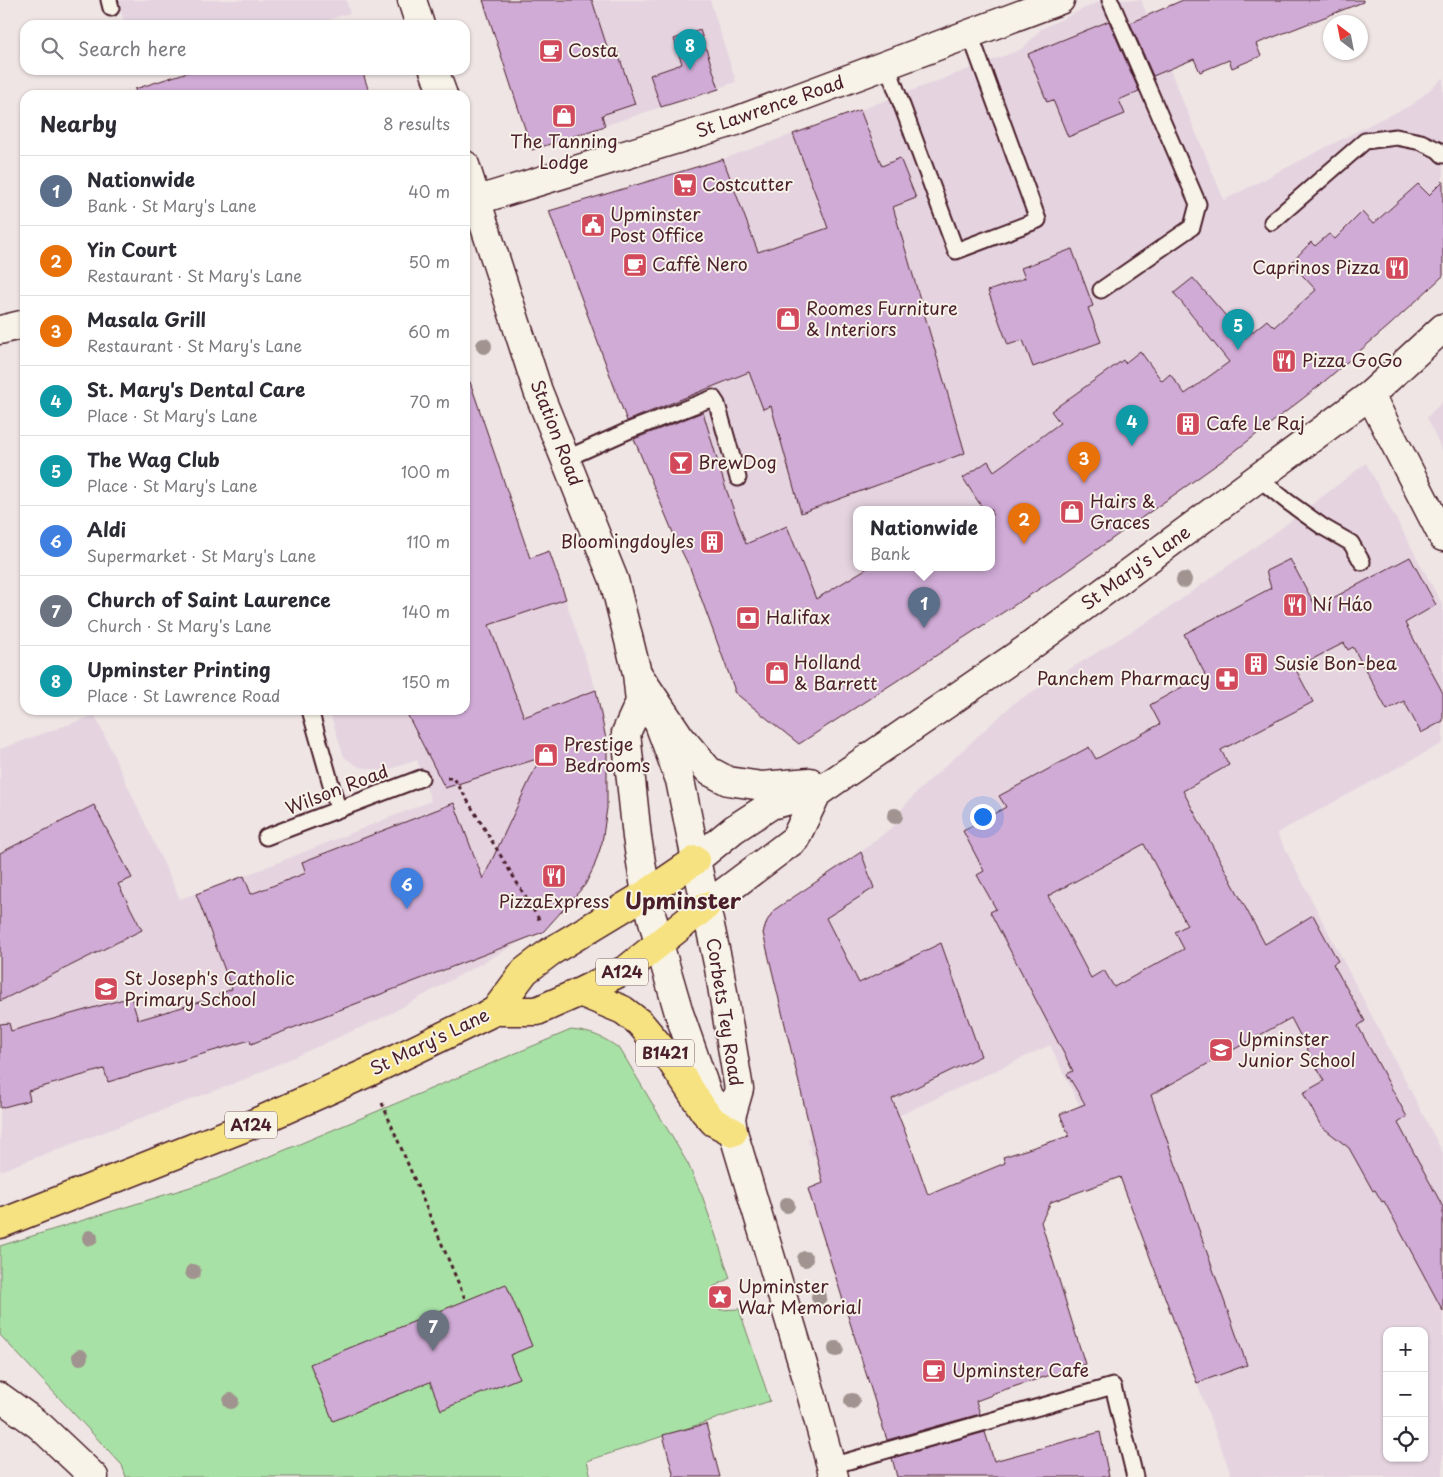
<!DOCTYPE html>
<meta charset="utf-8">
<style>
:root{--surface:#fff;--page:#f7f7f7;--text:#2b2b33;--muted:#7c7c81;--line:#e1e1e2;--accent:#d1495b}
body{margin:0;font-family:"Playpen Sans",sans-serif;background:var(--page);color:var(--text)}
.controls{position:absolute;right:15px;bottom:15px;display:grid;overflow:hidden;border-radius:10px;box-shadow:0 1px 4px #0004}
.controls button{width:45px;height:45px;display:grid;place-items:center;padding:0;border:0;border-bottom:1px solid var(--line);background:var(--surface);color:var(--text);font:25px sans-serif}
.compass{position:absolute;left:1323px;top:15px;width:45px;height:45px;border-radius:50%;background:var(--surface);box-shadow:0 1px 4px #0004;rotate:328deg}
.you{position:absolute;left:982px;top:816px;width:18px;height:18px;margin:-12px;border:4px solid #fff;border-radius:50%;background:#1a73e8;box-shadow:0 0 0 8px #1a73e833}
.badge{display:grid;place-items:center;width:32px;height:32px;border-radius:50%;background:var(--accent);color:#fff;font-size:16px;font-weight:700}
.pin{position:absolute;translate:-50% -41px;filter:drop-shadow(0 1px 2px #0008)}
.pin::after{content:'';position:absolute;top:26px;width:18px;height:15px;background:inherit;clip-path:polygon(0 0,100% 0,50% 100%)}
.popup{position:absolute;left:853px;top:506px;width:142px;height:65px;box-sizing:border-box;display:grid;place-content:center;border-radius:10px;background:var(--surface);filter:drop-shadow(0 1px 4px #0005);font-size:16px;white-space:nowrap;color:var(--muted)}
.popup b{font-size:19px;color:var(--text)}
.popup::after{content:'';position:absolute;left:50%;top:100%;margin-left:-10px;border:10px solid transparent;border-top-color:var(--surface)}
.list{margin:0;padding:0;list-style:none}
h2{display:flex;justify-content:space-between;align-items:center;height:65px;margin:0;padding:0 20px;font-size:21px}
h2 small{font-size:16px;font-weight:400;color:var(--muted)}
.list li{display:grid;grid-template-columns:32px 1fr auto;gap:15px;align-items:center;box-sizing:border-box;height:70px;padding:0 20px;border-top:1px solid var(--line)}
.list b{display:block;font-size:19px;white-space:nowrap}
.list p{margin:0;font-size:16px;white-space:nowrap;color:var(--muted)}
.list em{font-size:16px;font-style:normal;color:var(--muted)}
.icon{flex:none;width:28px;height:28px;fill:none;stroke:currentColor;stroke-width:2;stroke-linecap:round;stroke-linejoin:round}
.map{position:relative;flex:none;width:1443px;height:1477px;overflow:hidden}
.search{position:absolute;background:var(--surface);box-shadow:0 1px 4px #0004;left:20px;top:20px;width:450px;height:55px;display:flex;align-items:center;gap:12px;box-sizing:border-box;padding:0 18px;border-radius:15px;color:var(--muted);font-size:19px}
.panel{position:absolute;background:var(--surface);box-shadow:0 1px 4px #0004;left:20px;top:90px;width:450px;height:625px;border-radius:15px}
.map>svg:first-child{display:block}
</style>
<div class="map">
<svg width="1443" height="1477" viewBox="0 0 1443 1477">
<rect width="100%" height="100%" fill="#efe5e4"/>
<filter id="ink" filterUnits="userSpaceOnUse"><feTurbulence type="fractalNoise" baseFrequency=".02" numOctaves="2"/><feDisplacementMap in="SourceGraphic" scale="10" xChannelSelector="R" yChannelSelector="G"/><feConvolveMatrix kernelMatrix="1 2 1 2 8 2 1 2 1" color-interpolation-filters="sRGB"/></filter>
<g filter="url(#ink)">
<!-- built -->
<path fill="#e5d4e0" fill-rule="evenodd" d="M117,0H346L350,13L312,25H125Z
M483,0H710L736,82L532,150Z
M1102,0H1141L1224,200L1379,120L1412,105L1443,78V276L1322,384L1204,473L1109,541L819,731H783L736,693L690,568L677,541L630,430L549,211L723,159L860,110L1022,49L1041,29ZM856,509H992V567H856Z
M465,365L530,558L549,551L596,690L605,736L607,780L602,843L594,867L585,885L547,927L386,1016L243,1080L0,1171V749L95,715L180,899L244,876L431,801L417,760L384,771L359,767L344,757L329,710H465Z
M1443,401V453L1427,417Z
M1366,463L1443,606V743L1277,833L1443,1153V1477H1232L1107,1142L1099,1146L1050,1045L813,1156L807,1139L812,1137L763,933L767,921L774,910L861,852L897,823L895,816L919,790L1014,703L1163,612L1276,532ZM1387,1331H1424V1458H1387Z"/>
<!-- green -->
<path fill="#a8e1a5" stroke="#798068" d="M571,1030C593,1032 603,1037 620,1049L688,1164L703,1198L730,1278L713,1287L720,1310L739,1309L770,1401L587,1461L591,1477H126L122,1465L0,1335V1246L216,1179Z"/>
<!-- building -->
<path fill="#cfabd5" stroke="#4a1f2b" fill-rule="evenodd" d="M483,0H592L609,53L617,50L635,104L602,115L605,126L532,150Z
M1183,0H1363V2L1256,44L1261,56L1232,68L1229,60L1200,72L1194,59L1153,76L1130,23Z
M1109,21L1139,91L1119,100L1125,114L1068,137L1053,100L1047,102L1028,54Z
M700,30L719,89L661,107L650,75L682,64L674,39Z
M194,70H362L370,95H136L135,89Z
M860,110L882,166L900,158L916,198L893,207L965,453L801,513L771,406L763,409L749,372L627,421L549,211L723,159L758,252L828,228L793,134Z
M1443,181V276L1390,325L1319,386L1226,458L1061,575L799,744L734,692V688L690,568L676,540L634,439L703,412L725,486L746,544L787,526L816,599L869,567H992V509H983L963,478L988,461L994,471L1037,440L1060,423L1051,411L1123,360L1125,363L1140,351L1162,381L1170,374L1185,394L1229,362L1174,293L1193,278L1245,338L1267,320L1274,327L1316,290L1291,263L1311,242L1315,246L1329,234L1335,239L1362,212L1373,224L1418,184L1429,195Z
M1072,249L1093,306L1088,308L1101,342L1033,367L1023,340L1008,345L988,291L1025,278L1021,268Z
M470,382L530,558L549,551L566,599L489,625L524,717L596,690L607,744V808L602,843L594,867L585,885L543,932L251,1044L250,1040L108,1082L104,1069L28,1091L30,1100L0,1108V1024L9,1023L11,1031L131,997L138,1020L220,996L219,994L232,989L196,894L244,876L251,894L306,873L302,862L454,803L483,879L540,758L445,788L405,710H465V383Z
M1410,557L1436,605L1405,623L1443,693V721L1421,733L1404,701L1387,710L1353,647L1348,650L1344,643L1295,668L1313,702L1221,750L1229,765L1183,791L1265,944L1313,915L1338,961L1333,964L1365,1021L1358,1026L1407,1117L1398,1123L1443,1207V1311L1384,1201L1382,1202L1375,1190L1373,1191L1349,1148L1321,1126L1303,1093L1324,1081L1291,1018L1151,1095L1247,1365L1197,1383L1120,1177L1051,1202L1041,1222L1085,1364L991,1394L992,1395L976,1401L980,1414L887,1440L808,1189L823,1183L763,933L767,921L774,910L861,852L874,888L826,918L859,983L941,943L981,1056L892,1099L913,1152L928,1195L1005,1163L1003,1157L1069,1136L1060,1114L1085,1104L1067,1074L1073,1071L990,912L996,909L977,875L984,871L963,831L1006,807L999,796L1089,747L1096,759L1160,724L1150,705L1205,674L1184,634L1271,588L1266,571L1290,559L1316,607ZM1144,844L1187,925L1175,932L1184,949L1114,987L1104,970L1091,978L1048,896Z
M94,805L132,878L118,884L142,930L0,1001V853Z
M506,1284L532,1346L510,1355L519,1378L441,1410L430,1382L333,1421L310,1364Z
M706,1424L720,1477H674L663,1435Z
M985,1432L994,1461L1100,1432L1109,1477H897L892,1458Z"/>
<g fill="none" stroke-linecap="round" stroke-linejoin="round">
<defs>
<path id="service" d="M109,0L111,8
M887,65L956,251L1038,220L970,34
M1272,222L1365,141L1396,137L1421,142L1438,150L1443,155
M1101,290L1192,227L1198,204L1110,0
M565,459L630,430L713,398L717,404L738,478
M1258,478L1288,502L1323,527L1351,543L1362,562
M310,710L338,809
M266,837L421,778
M831,1466L1113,1386L1135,1477"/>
<path id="minor" d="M465,204L736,121L1060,0
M0,330L25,324
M1370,395L1443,537
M0,1397L40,1426L94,1477"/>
<path id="tertiary" d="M412,0L420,25
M434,70L443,95
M465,165L538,391L614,580L637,673L640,702L626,733L637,837L646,894
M644,707L658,721L680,780L696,860"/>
<path id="secondary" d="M637,673L680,737L709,771L728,781L762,786L810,782
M646,894L659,944L679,1013L709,1099L728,1114
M706,906L795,839L817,793
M834,1477L806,1375L733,1132L731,1117L739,1089L719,968L696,860L734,829L771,805L817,793L1025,650L1370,395L1443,328"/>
<path id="primary" d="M580,992L623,1010L640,1023L670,1059L704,1111L714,1122L733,1132
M495,1011H537L580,992L627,969L706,906
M0,1224L248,1126L369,1072L495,1011L525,971L550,952L646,894L696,860"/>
</defs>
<!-- service casing -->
<use href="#service" stroke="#4a1f2b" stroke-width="19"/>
<!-- minor casing -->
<use href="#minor" stroke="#4a1f2b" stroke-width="31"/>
<!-- tertiary casing -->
<use href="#tertiary" stroke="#4a1f2b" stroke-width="31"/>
<!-- secondary casing -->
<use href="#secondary" stroke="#4a1f2b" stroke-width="31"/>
<!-- primary casing -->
<use href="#primary" stroke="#4a1f2b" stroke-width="31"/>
<!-- path -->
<path stroke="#4a1f2b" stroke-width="3" stroke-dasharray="4 4" stroke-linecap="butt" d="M447,778H454L540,921
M382,1103L466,1301"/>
<!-- service -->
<use href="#service" stroke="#f7f3e8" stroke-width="15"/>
<!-- minor -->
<use href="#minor" stroke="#f7f3e8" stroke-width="28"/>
<!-- tertiary -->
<use href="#tertiary" stroke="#f7f3e8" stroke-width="28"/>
<!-- secondary -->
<use href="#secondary" stroke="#f7f3e8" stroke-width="28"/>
<!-- primary -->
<use href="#primary" stroke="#f7e281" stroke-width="28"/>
</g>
<!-- trees -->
<g fill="#a1938f">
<circle cx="484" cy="346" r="8"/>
<circle cx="1184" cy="580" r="8"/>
<circle cx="895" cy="816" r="8"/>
<circle cx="787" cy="1205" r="8"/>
<circle cx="90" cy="1238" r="8"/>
<circle cx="805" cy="1259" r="8"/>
<circle cx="193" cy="1272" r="8"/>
<circle cx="819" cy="1297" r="8"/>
<circle cx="836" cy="1349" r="8"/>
<circle cx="80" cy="1357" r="8"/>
<circle cx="231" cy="1401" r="8"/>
<circle cx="852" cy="1401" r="8"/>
</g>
</g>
<!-- icons -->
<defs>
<symbol id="cafe-square" viewBox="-11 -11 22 22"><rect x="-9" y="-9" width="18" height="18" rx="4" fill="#d1495b" stroke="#f7f3e8"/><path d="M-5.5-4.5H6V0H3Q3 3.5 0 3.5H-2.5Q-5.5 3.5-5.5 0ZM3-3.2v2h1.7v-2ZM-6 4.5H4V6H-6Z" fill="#fff"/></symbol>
<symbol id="shop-square" viewBox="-11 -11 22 22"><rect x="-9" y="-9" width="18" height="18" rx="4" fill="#d1495b" stroke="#f7f3e8"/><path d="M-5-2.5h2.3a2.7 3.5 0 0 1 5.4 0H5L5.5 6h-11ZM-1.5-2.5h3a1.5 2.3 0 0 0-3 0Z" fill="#fff"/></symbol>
<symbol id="supermarket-square" viewBox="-11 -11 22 22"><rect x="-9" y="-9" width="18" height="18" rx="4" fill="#d1495b" stroke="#f7f3e8"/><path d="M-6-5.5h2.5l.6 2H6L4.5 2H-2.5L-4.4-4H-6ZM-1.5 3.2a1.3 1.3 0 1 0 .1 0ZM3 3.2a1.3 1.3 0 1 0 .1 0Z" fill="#fff"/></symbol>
<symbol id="civic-square" viewBox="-11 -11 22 22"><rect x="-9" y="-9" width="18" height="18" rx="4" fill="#d1495b" stroke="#f7f3e8"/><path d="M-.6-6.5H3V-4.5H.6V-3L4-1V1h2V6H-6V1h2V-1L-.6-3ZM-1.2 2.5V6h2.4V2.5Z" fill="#fff"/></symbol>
<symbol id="restaurant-square" viewBox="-11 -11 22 22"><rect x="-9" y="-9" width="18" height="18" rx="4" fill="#d1495b" stroke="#f7f3e8"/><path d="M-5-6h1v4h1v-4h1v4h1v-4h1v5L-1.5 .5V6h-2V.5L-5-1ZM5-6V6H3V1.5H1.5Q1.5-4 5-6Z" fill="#fff"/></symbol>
<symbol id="building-square" viewBox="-11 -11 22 22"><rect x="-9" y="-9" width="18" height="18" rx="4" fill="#d1495b" stroke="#f7f3e8"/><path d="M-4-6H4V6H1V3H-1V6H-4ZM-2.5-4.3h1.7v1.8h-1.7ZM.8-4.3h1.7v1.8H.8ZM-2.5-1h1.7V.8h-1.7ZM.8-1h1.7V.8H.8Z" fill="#fff"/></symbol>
<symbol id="bar-square" viewBox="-11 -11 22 22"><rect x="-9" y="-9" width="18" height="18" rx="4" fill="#d1495b" stroke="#f7f3e8"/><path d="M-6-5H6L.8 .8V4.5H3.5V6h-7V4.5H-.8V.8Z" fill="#fff"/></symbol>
<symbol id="bank-square" viewBox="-11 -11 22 22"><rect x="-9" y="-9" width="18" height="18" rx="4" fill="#d1495b" stroke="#f7f3e8"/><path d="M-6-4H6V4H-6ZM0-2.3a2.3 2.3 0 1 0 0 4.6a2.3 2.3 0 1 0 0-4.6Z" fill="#fff"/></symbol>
<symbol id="pharmacy-square" viewBox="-11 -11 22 22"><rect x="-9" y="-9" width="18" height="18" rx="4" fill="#d1495b" stroke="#f7f3e8"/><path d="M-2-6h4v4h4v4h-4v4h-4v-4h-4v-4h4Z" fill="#fff"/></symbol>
<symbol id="school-square" viewBox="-11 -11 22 22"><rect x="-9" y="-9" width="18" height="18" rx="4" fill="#d1495b" stroke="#f7f3e8"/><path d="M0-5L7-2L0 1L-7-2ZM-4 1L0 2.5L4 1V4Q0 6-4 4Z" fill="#fff"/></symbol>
<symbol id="sight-square" viewBox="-11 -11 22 22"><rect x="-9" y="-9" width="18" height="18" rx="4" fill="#d1495b" stroke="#f7f3e8"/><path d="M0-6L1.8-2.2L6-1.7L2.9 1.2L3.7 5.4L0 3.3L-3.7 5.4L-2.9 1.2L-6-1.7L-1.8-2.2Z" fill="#fff"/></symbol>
</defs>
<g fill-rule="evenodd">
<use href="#cafe-square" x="537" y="37" width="28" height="28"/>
<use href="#shop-square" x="550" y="102" width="28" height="28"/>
<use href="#supermarket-square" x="671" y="171" width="28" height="28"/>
<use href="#civic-square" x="579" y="211" width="28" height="28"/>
<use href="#cafe-square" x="621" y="251" width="28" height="28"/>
<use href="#restaurant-square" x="1383" y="254" width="28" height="28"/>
<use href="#shop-square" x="774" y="305" width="28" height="28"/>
<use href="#restaurant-square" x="1270" y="347" width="28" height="28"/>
<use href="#building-square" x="1174" y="410" width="28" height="28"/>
<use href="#bar-square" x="667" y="449" width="28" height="28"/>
<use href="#shop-square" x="1058" y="498" width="28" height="28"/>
<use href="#building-square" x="698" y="528" width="28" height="28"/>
<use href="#restaurant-square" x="1281" y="591" width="28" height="28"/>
<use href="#bank-square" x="734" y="604" width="28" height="28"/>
<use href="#building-square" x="1242" y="650" width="28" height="28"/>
<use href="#shop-square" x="763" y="659" width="28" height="28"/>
<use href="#pharmacy-square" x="1213" y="665" width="28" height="28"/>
<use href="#shop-square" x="532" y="741" width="28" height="28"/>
<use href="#restaurant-square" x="540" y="862" width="28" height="28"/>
<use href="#school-square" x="92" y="975" width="28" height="28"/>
<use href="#school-square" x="1207" y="1036" width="28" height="28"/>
<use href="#sight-square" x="706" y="1283" width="28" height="28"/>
<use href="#cafe-square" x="920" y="1357" width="28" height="28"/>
</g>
<g text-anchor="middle" stroke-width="4" stroke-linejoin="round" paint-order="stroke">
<!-- shield labels -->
<g fill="#f7f3e8" stroke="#7e5f64" stroke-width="1">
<rect x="596" y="958.5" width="52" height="27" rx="4"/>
<rect x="636" y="1039.5" width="58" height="27" rx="4"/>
<rect x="225" y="1111.5" width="52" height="27" rx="4"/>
</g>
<g font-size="16" font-weight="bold" fill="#4a1f2b">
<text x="622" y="978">A124</text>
<text x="665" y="1059">B1421</text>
<text x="251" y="1131">A124</text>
</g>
<!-- poi labels -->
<g font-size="18" fill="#4a1f2b" stroke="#f7f3e8" text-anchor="start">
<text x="568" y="57">Costa</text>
<text x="564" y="148" text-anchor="middle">The Tanning<tspan x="564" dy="21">Lodge</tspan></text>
<text x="702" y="191">Costcutter</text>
<text x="610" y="221">Upminster<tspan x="610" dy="21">Post Office</tspan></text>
<text x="652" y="271">Caffè Nero</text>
<text x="1380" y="274" text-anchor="end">Caprinos Pizza</text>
<text x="806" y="315">Roomes Furniture<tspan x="806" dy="21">&amp; Interiors</tspan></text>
<text x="1302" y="367">Pizza GoGo</text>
<text x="1206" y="430">Cafe Le Raj</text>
<text x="698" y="469">BrewDog</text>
<text x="1090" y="508">Hairs &amp;<tspan x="1090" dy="21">Graces</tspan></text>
<text x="694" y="548" text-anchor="end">Bloomingdoyles</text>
<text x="1312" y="611">Ní Háo</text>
<text x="766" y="624">Halifax</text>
<text x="794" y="669">Holland<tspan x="794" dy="21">&amp; Barrett</tspan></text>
<text x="1274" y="670">Susie Bon-bea</text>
<text x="1210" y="685" text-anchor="end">Panchem Pharmacy</text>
<text x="564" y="751">Prestige<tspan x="564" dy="21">Bedrooms</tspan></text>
<text x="554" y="908" text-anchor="middle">PizzaExpress</text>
<text x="124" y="985">St Joseph's Catholic<tspan x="124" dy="21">Primary School</tspan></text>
<text x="1238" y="1046">Upminster<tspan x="1238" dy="21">Junior School</tspan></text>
<text x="738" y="1293">Upminster<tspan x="738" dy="21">War Memorial</tspan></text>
<text x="952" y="1377">Upminster Cafe</text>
</g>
<!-- street labels -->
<g font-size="18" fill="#4a1f2b" stroke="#f7f3e8">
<text transform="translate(770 107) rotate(-19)" y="6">St Lawrence Road</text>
<text transform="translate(556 433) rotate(69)" y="6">Station Road</text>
<text transform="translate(1136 568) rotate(-36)" y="6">St Mary's Lane</text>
<text transform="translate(337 790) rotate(-21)" y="6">Wilson Road</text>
<text transform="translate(724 1012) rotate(81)" y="6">Corbets Tey Road</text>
<text transform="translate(430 1042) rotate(-26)" y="6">St Mary's Lane</text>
</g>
<!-- district labels -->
<g font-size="22" font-weight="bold" fill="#4a1f2b" stroke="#f7f3e8">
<text x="683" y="909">Upminster</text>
</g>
</g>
</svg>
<div class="controls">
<button>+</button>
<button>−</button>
<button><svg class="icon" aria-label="locate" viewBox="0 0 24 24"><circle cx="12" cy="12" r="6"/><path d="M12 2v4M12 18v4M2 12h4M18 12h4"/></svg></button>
</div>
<svg class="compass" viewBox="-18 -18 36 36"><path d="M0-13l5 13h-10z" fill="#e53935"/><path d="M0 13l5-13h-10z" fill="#7c7c81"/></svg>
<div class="you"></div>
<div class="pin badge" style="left:924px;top:628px;background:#5c6f8a">1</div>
<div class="popup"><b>Nationwide</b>Bank</div>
<div class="pin badge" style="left:1024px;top:544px;background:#e8710a">2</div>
<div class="pin badge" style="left:1084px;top:483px;background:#e8710a">3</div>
<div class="pin badge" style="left:1132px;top:446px;background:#0f9aa8">4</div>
<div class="pin badge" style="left:1238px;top:350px;background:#0f9aa8">5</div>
<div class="pin badge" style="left:407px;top:909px;background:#3f7fe0">6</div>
<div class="pin badge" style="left:433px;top:1351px;background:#6b7280">7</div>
<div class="pin badge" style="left:690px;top:70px;background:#0f9aa8">8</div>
<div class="search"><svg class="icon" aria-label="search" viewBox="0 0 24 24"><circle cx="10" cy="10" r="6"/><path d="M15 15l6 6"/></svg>Search here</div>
<section class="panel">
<h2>Nearby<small>8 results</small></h2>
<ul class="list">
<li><span class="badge" style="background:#5c6f8a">1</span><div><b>Nationwide</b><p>Bank · St Mary's Lane</p></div><em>40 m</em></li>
<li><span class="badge" style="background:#e8710a">2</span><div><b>Yin Court</b><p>Restaurant · St Mary's Lane</p></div><em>50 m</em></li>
<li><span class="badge" style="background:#e8710a">3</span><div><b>Masala Grill</b><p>Restaurant · St Mary's Lane</p></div><em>60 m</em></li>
<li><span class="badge" style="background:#0f9aa8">4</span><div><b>St. Mary's Dental Care</b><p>Place · St Mary's Lane</p></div><em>70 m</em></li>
<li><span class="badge" style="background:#0f9aa8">5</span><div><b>The Wag Club</b><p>Place · St Mary's Lane</p></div><em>100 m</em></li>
<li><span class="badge" style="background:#3f7fe0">6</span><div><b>Aldi</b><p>Supermarket · St Mary's Lane</p></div><em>110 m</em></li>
<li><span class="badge" style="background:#6b7280">7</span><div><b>Church of Saint Laurence</b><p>Church · St Mary's Lane</p></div><em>140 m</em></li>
<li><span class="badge" style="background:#0f9aa8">8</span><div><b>Upminster Printing</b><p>Place · St Lawrence Road</p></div><em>150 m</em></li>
</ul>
</section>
</div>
